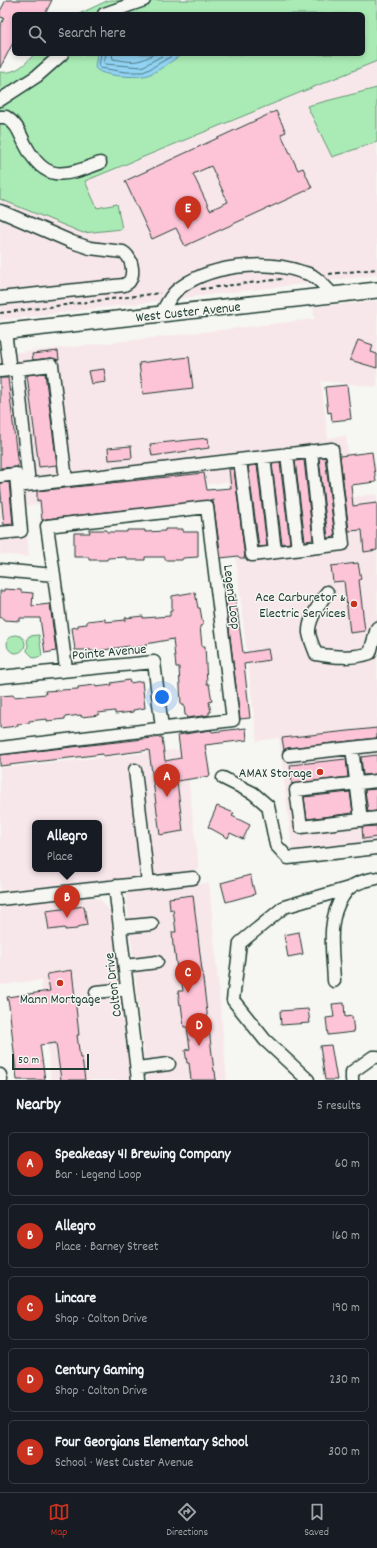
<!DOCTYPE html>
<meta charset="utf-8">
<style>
:root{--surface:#171b24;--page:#20242c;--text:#f1f3f6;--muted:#9ea1a6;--line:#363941;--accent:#c8321e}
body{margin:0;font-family:Dekko,sans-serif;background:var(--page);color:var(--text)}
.scale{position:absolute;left:12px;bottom:10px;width:77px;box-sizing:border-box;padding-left:4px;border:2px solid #1f3d34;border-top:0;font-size:11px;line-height:14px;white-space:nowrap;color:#1f3d34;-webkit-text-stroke:3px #f6f6f2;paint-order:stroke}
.you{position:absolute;left:162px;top:697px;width:14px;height:14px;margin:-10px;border:3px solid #fff;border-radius:50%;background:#1a73e8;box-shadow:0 0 0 6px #1a73e833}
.badge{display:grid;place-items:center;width:26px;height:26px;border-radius:50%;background:var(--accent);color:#fff;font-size:13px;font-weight:700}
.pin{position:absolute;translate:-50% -33px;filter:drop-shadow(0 1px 2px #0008)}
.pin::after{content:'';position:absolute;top:21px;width:14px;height:12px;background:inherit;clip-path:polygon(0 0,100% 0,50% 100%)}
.popup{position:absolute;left:32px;top:820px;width:70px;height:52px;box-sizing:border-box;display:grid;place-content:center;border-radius:6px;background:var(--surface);filter:drop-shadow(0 1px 3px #0005);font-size:13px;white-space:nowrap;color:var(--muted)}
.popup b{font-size:15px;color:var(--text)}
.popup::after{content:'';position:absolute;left:50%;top:100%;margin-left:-8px;border:8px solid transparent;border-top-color:var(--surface)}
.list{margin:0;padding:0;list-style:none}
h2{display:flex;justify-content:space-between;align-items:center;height:52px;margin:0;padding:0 16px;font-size:17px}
h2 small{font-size:13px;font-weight:400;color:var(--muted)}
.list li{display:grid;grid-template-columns:26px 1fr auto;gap:12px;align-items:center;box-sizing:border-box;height:64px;margin:0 8px 8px;padding:0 8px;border:1px solid var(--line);border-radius:6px}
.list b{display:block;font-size:15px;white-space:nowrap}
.list p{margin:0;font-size:13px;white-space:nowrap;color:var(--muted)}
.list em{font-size:13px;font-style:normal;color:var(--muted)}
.icon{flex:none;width:22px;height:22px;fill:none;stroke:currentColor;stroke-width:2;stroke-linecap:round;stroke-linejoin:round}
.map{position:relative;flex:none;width:377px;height:1080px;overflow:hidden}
.search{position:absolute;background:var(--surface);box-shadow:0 2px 6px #0003;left:12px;right:12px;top:12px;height:44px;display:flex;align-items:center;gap:10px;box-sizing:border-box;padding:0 14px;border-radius:6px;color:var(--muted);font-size:15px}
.sheet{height:412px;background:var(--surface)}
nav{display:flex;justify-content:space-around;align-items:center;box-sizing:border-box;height:56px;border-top:1px solid var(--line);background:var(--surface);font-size:11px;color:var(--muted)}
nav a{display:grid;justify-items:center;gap:2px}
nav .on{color:var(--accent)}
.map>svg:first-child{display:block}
</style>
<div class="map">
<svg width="377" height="1080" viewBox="0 0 377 1080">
<rect width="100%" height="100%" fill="#f6f6f2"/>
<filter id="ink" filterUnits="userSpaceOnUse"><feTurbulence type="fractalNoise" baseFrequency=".025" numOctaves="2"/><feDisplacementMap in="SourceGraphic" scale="8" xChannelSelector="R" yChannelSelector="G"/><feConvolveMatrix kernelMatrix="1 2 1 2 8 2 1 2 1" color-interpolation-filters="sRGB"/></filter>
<g filter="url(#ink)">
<!-- built -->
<path fill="#f8e7ea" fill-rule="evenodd" d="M377,61V275L0,320V124L97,177Z
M377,301V387L321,381L328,438L346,436L353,497L377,494V849L293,859L279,738L257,741L227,482L25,506L29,557L0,554V354L72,347L314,319L313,307Z
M185,749L199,870L0,891V768ZM35,823H99V869H35Z
M209,883L227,1080H147L126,895L130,892Z
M88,895L101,900L110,911L132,1080H51L41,980L0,985V906Z"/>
<!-- green -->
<path fill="#aaebb5" stroke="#649474" d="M109,0H377V61L85,181L97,208L117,204L122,229L83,233L0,199V72C15,74 25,65 34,54H363V14H79Z
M377,88V142L332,157L307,106Z
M7 644a9 9 0 1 1 18 0a9 9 0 1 1-18 0Z
M39,635L42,656L34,658L27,651L28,645L27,639L29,636Z"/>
<!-- water -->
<path fill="#92d4f4" stroke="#6498a7" d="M97,54H186L181,55C170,62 159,71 148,75C139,78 98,77 95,67Z"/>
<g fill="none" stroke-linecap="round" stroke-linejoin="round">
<!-- shore -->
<path stroke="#4d7981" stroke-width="1" d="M101,54L99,66L100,68L126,72H143L148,70L175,54
M106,54L104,62L105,64L142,67L165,54
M112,54L113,59C132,62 137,64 154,54"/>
</g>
<!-- building -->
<path fill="#fdc4d8" stroke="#1f3d34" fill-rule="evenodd" d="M6,0H52L45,14H14V41L0,68V26L4,18L0,17V11Z
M276,111L286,132L281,134L298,170L303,168L312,188L185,246L176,228L152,239L125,181ZM211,166L228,202L210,210L193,174Z
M358,340L373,345L371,352L377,354V368L350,360Z
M58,351L59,360L51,358L33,360L32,354Z
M189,357L193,388L143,394L139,363Z
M104,369L106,382L91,384L88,371Z
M45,373L57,465L39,467L27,375Z
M0,378H8L18,467L0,468Z
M347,385L351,419L332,421L331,412L328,413L325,387Z
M208,438L209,448L152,456L150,444Z
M131,446L132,458L109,460L108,448Z
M372,452L376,482L351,485L353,506L377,503V550L364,552L362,530L349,531L340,456Z
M325,457L335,537L328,538L319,458Z
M304,460L313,540L305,541L295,461Z
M280,463L290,543L282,544L272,464Z
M257,465L267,546L259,547L248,466Z
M229,469H234L245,558H240L238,556L221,558L213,500L46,519L42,520L40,500L37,501V491L204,473L207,490L231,488Z
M9,482L13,524L4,525L0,483Z
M165,529H183V532H198V557L183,558L182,560H165V557H145V560H127V557L108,558L107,560H89V557H74V533H90L89,530H107V532H127V530H145V532L165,531Z
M358,563L361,579L359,580L365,631L350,633L344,581L333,582L331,566Z
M4,589L21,590V592L33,593L32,606L50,604L56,651L45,653L40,618H20V621L3,620V618H0V591H4Z
M195,592L198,608H200L203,625L200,626L202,646H205L207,684H209L212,701L209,702L211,712H209V715L187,718L186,715H185L184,705H181L179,667H176L173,639L146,644V646L129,648V646L91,652V650H75L72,628L78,627V625L87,624V621L105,619V622L126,620L125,618L143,616V618L170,616V611H172V596Z
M235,594L243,653L268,649L270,660L244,664L250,718L240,719L225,595Z
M129,680L130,683L142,681L145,708L133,710V712L115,714V711L98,713L99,715L81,717V715L65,717V719L47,721V719L29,721V723L17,724L18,726L0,728V696L14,695V697L46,694L45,691L78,689V687L95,685L96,687L112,685L111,683Z
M246,728L247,740L205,745L210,776L177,781L183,831L160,835L149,750L103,756V754L0,766V755L162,737L165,761L181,758L178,735L211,730L212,732Z
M377,728V738L288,748L284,750L282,738Z
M377,755V774L363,775L361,757Z
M346,759L348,777L292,784L290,765Z
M377,789V811L368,812L365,790Z
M350,792L353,813L307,819L304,797Z
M217,806L234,813L232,816L250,825L243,839L230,833L228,838L208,827Z
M377,826V837L363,839L362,827Z
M250,875L255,894L226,902L221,883Z
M193,895L214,1071H215L216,1080H191L189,1063H187L185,1050L190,1049L187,1027H184L181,1004L180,1005L178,991H183L180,968L177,969L174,946H173L172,932H176L173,909L170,910L169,898Z
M84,906L87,925L77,927V929L65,930V928L49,930L46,911Z
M299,932L303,954L288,957L284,935Z
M72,970L79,1035H77L80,1058H82L85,1080H61L56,1043L40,1045L45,1080H17L9,1005L7,997L50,991L47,974Z
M344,1003L345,1017L352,1016L354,1032L328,1035L326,1018L334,1017L332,1004Z
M308,1009L310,1023L281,1025L280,1011Z
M331,1045L337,1080H325L320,1046Z"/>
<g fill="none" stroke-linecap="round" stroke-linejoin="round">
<defs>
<path id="minor" d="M104,14L144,0
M0,100L37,76L62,54
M0,117H6C18,125 19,132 25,144C45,184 65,176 100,163
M0,211L72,242L90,248L123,252C132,257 135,274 129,282L124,285L0,298
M161,314C165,307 170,296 176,291C206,265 265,259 302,272C305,273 310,274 313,276C321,281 327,289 333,295
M5,332L10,370
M17,369L29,484
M0,371L52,365L66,480
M311,451L321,547
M287,454L298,549
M264,457L275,552
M0,476L16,474L17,486
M0,533L21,531L17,486L332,449L343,544L252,555L240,460
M0,570L54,575L47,526L207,507L233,720L0,748
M54,575L66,669
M327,592C320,604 308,619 309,633C310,640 314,648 316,654C334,657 353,659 370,653L377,628
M0,677L154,662L162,728
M352,748L361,820
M289,755L377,745
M135,770L148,883
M223,778L253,793L268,806L276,845L288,858L377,848
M377,781L296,790L301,827L377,818
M115,886L138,1080
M0,899L193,878
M120,927L152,924
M125,966L157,962
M334,981C333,953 326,920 343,896C345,893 348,889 351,887C359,881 368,880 377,878
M96,992L127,989
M137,1068L169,1064
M0,1075L1,1080
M308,1080L265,1040L233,1000L240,943L284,907L349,888
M352,1080V1072L373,1057H377"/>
<path id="major" d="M0,332L377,290"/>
</defs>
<!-- minor casing -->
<use href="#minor" stroke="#1f3d34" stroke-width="15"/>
<!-- major casing -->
<use href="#major" stroke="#1f3d34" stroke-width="18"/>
<!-- path -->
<path stroke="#1f3d34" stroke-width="2" stroke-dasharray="4 3" stroke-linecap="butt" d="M329,274L377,269
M201,289L282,279
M0,313L160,293"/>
<!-- minor -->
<use href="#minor" stroke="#f6f6f2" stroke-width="12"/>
<!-- major -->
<use href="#major" stroke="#f6f6f2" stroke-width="15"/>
</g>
</g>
<!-- markers -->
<g fill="#c8321e" stroke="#f6f6f2" stroke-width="1.5">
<circle cx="354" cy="604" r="4"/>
<circle cx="320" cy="772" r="4"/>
<circle cx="60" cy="983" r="4"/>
</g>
<g text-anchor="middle" stroke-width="3" stroke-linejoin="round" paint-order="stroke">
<!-- street labels -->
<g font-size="14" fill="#1f3d34" stroke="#f6f6f2">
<text transform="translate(188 311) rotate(-6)" y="5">West Custer Avenue</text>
<text transform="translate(233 597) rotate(83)" y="5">Legend Loop</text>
<text transform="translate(109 651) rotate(-5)" y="5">Pointe Avenue</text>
<text transform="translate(112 985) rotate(-97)" y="5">Colton Drive</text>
</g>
<!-- poi labels -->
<g font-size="14" fill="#1f3d34" stroke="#f6f6f2" text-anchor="end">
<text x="346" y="601">Ace Carburetor &amp;<tspan x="346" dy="16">Electric Services</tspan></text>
<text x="312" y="777">AMAX Storage</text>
<text x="60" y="1003" text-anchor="middle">Mann Mortgage</text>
</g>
</g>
</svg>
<div class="scale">50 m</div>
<div class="you"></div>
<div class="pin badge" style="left:167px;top:797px">A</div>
<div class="pin badge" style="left:67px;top:918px">B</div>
<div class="popup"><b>Allegro</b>Place</div>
<div class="pin badge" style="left:188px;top:993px">C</div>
<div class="pin badge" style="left:199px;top:1046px">D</div>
<div class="pin badge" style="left:188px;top:229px">E</div>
<div class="search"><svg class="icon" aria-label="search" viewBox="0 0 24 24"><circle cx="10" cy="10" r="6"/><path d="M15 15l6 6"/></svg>Search here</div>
</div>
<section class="sheet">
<h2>Nearby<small>5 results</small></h2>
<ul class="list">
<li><span class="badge">A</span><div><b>Speakeasy 41 Brewing Company</b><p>Bar · Legend Loop</p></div><em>60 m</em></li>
<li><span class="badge">B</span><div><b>Allegro</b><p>Place · Barney Street</p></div><em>160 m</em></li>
<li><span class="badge">C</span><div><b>Lincare</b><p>Shop · Colton Drive</p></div><em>190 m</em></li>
<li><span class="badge">D</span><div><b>Century Gaming</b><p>Shop · Colton Drive</p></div><em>230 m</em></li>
<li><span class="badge">E</span><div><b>Four Georgians Elementary School</b><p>School · West Custer Avenue</p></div><em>300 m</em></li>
</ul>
</section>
<nav>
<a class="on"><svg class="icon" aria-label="map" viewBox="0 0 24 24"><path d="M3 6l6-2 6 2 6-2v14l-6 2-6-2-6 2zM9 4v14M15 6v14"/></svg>Map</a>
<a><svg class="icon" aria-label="directions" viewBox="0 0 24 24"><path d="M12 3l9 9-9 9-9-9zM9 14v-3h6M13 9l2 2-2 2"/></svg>Directions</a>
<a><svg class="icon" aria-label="saved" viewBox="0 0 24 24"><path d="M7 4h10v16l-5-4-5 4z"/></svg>Saved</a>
</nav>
